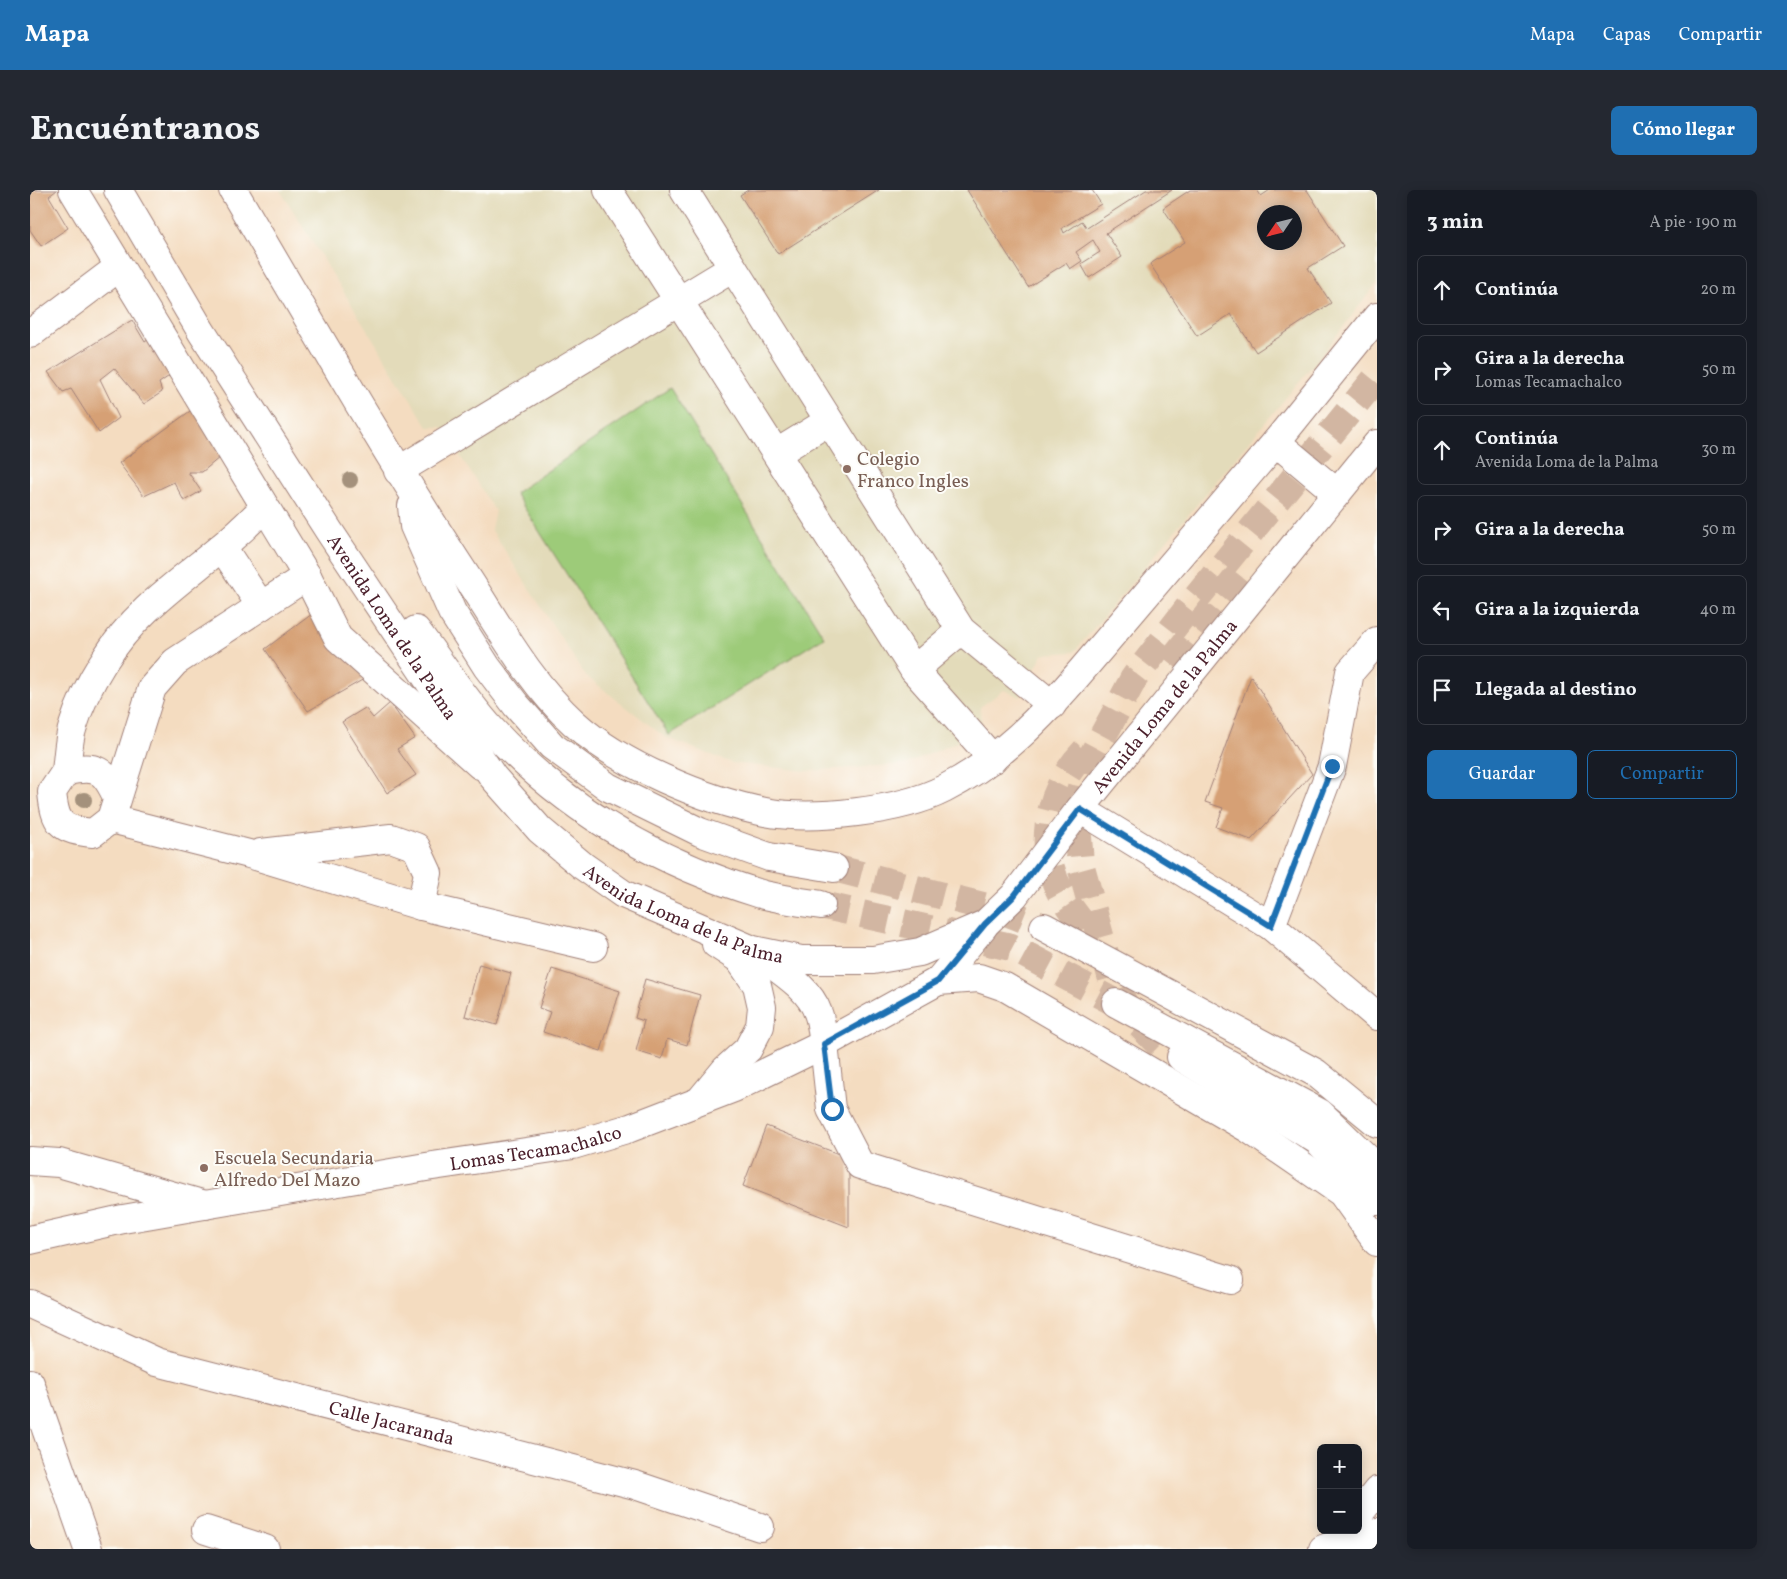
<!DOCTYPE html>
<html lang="es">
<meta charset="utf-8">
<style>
:root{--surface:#171b24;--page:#242831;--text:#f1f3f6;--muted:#9ea1a6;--line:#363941;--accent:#1f6fb2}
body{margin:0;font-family:Vollkorn,serif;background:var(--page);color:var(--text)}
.controls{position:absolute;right:15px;bottom:15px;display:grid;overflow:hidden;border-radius:8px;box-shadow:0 2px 12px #0003}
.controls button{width:45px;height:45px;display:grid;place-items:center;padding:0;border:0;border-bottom:1px solid var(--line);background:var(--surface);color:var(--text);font:25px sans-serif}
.compass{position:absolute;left:1227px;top:15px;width:45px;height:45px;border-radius:50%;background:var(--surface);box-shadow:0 2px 12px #0003;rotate:235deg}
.stop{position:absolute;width:15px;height:15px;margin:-11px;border:4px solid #1f6fb2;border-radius:50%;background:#fff}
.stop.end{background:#1f6fb2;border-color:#fff;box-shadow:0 1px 5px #0008}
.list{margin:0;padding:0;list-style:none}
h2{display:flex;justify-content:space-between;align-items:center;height:65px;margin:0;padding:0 20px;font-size:21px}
h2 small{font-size:16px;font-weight:400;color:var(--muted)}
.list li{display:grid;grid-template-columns:32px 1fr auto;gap:15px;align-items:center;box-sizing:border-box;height:70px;margin:0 10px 10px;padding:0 10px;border:1px solid var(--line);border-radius:8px}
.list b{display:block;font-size:19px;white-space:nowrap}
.list p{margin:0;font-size:16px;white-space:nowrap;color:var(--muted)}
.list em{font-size:16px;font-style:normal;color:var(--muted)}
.actions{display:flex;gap:10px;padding:15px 20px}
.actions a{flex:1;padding:11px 0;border:1px solid var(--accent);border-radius:8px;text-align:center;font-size:18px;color:var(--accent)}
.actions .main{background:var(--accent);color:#fff}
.icon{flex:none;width:28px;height:28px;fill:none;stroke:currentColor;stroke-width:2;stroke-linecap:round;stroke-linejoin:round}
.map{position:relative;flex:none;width:1347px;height:1359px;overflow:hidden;border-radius:8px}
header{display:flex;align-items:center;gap:30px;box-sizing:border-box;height:70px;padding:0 25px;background:var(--accent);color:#fff}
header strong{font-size:24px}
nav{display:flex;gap:28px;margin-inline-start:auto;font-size:18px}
.intro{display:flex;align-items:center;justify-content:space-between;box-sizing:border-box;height:120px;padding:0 30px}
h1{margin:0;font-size:35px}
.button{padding:12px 22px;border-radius:8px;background:var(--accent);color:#fff;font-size:18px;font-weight:700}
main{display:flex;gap:30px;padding:0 30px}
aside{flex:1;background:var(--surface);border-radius:8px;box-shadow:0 2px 12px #0003}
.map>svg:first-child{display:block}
</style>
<header>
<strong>Mapa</strong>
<nav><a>Mapa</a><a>Capas</a><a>Compartir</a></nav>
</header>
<div class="intro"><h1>Encuéntranos</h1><a class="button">Cómo llegar</a></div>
<main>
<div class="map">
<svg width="1347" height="1359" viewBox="0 0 1347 1359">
<rect width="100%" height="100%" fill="#fdfcf7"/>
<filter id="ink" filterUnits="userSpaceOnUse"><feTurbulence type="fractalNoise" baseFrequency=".02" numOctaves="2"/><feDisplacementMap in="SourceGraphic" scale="10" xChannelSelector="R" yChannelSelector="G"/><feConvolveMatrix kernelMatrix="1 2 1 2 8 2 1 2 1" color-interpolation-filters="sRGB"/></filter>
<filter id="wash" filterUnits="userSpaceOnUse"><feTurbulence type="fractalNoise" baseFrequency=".0096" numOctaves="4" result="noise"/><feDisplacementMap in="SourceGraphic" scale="20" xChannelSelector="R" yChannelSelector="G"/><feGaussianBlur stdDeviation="1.12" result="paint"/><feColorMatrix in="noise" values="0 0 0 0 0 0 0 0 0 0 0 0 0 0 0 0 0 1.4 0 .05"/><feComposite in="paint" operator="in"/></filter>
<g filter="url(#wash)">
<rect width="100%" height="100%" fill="#f4dcc0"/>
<!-- built -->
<path fill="#e3dbba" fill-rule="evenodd" d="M250,0H1347V93L1293,163L1044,462L1013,464L990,507L974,500L950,517L952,541L877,574L777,581L702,573L635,547L555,485L461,339L465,321L412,237H398ZM1234,22H1264V52H1234Z"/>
<!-- green -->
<path fill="#9dcb79" stroke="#747552" d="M640,198L794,447L639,545L485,303Z"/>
<g id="blocks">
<!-- building -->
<path fill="#d6a074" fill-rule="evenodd" d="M0,0H27L19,6L38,38L11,56L0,40Z
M718,0H849L748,64L710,5Z
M937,0H1062L1071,14L1032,38L1034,43L1052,31L1057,38L1116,0H1142L1076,43L1092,67L1059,88L1051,74L1070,62L1063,50L1046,62L1052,71L1040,79L1036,73L998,97Z
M1160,0H1227L1231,6L1240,0H1277L1313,56L1278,78L1301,113L1226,162L1201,124L1167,146L1120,74L1155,52L1133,18ZM1234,22H1264V52H1234Z
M102,130L115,152L123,146L145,182L129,193L132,202L114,214L84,178L70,189L89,228L69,243L41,199L33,202L18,182Z
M167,216L195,263L172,282H158L171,301L154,311L144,292L114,306L89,273Z
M290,418L334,489L278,521L235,459Z
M1221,486L1282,584L1221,650L1186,637L1193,618L1175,612Z
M360,513L385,548L367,559L386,585L357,603L312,532L335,518L343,528Z
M449,774L481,783L467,835L435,826Z
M522,779L590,801L571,861L513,842L520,822L509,818Z
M615,789L670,805L657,855L637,849L632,869L606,861L614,831L605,828Z
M736,936L819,968V1037L713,996Z"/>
</g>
</g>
<g filter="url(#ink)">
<use href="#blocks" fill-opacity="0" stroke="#9f7e76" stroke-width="1"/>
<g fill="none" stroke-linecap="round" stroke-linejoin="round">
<!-- major-tunnel -->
<path stroke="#d2b6a2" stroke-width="28" stroke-dasharray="28 14" stroke-linecap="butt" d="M1140,473L1214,379
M1055,561C1017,600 1005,660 1033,707C1043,723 1055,737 1066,751
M804,678L976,722L1014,737
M791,715L981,757L1086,813
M1130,855L1101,826L1083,793L1050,673L1046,621L1055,579L1104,488L1163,412L1347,187"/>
<defs>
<g id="minor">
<path d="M43,0L277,386L308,448L450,575"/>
<path d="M578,0L884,480L963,569"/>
<path d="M654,0L931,440L1022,515"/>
<path d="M0,144L89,77"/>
<path d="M747,263L799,231"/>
<path d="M368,281L703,78"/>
<path d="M192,357L231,416"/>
<path d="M884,480L931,440"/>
<path d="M36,581C38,567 38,550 43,536C56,494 84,450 116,420C154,384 199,356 234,317"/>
<path d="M87,607C74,579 67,575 36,581L22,602C25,634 31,640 63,643L81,629L122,498L145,472L277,386"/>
<path d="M1050,619L1241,736L1347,826"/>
<path d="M81,629L219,664L391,716L563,757"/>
<path d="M231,663L361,648L386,657L398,683L391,716"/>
<path d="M1241,736L1302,576L1320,482L1347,451"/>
<path d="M794,854L801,919L830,975L1200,1090"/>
<path d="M0,971L29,973L175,1015"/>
<path id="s1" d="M0,1114L127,1172L605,1295L730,1337"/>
<path d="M0,1193L58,1359"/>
<path d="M176,1340L235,1359"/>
</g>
<g id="major">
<path id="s2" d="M88,0L171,141L299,341L463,587L510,640L553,676L593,704L723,760L771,770H843L890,762L955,734L984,706L1050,619L1347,254"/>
<path d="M203,0C279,130 354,260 436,386C469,436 499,492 544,533C590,575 674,610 735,622C783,631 871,621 914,599C968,572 1013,526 1052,480L1246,252L1347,127"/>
<path d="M1246,252L1307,303"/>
<path d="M382,316L384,336L422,422L457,477L486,515L522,556L578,597L670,642L739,667L804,678"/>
<path d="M386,440C411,473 434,509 462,540C535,619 628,673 731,704C750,709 771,712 791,715"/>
<path d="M1014,737L1286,883L1347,933"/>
<path d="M728,764C749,780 779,797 788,823C792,833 792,844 794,854"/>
<path d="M908,791L949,788L975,797L1219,939L1312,1003L1347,1052"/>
<path d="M1086,813L1290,923L1347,978"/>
<path d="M1151,867L1287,950L1336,998L1347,1011"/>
<path d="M672,908L696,879L718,859L730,836L732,817L727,795L709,769L686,754"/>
<path id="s3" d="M0,1050L93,1029L396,977L543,955L600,938L704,898L794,854L908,791L953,737"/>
<path d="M1328,1325L1347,1301"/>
<path d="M1293,1359L1304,1355L1316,1340"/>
<path d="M1327,1359L1347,1342"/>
</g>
</defs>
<!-- minor casing -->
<use href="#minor" stroke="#9f7e76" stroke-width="30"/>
<!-- major casing -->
<use href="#major" stroke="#9f7e76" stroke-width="30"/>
<!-- minor -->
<use href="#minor" stroke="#fff" stroke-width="28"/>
<!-- major -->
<use href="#major" stroke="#fff" stroke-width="28"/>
</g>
<!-- trees -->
<g fill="#a4917b">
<circle cx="320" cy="290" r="8"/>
<circle cx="54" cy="610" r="8"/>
</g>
</g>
<g fill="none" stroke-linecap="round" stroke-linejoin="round" filter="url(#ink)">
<!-- route -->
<path stroke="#1f6fb2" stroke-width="6" d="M802,919L794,854L908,791L955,734L984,706L1050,619L1241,736L1302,576"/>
</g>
<!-- markers -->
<g fill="#8d6e63" stroke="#fdfcf7" stroke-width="2">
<circle cx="817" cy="279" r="5"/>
<circle cx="174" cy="978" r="5"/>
</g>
<g text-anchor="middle" stroke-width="4" stroke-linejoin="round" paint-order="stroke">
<!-- education labels -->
<g font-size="19" fill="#785e54" stroke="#fdfcf7" text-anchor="start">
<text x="827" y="275">Colegio<tspan x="827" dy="22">Franco Ingles</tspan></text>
<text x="184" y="974">Escuela Secundaria<tspan x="184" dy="22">Alfredo Del Mazo</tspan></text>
</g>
<!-- street labels -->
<g font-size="19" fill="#4a1f2b" stroke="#fdfcf7">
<text dy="7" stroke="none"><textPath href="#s2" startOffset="516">Avenida Loma de la Palma</textPath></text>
<text dy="7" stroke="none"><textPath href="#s2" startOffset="1536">Avenida Loma de la Palma</textPath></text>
<text dy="7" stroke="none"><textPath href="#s2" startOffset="936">Avenida Loma de la Palma</textPath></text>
<text dy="7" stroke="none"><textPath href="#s3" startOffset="514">Lomas Tecamachalco</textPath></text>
<text dy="7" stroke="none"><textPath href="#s1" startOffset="382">Calle Jacaranda</textPath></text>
</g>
</g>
</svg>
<div class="controls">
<button>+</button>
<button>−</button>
</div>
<svg class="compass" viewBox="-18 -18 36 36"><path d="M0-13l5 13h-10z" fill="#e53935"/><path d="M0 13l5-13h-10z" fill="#9ea1a6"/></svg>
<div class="stop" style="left:802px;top:919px"></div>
<div class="stop end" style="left:1302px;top:576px"></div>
</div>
<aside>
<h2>3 min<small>A pie · 190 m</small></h2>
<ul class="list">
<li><svg class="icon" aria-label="ahead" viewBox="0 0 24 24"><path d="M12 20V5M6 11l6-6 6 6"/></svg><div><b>Continúa</b></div><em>20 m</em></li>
<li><svg class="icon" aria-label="right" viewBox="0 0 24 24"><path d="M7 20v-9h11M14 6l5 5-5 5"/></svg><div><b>Gira a la derecha</b><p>Lomas Tecamachalco</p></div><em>50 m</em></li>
<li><svg class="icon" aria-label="ahead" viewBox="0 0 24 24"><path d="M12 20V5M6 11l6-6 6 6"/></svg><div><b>Continúa</b><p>Avenida Loma de la Palma</p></div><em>30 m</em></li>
<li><svg class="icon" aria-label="right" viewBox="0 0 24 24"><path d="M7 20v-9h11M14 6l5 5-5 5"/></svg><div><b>Gira a la derecha</b></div><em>50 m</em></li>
<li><svg class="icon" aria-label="left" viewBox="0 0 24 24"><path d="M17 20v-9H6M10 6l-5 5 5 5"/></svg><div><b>Gira a la izquierda</b></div><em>40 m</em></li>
<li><svg class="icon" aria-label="arrive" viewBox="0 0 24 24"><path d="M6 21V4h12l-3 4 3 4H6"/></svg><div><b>Llegada al destino</b></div></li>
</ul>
<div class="actions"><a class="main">Guardar</a><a>Compartir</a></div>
</aside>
</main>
